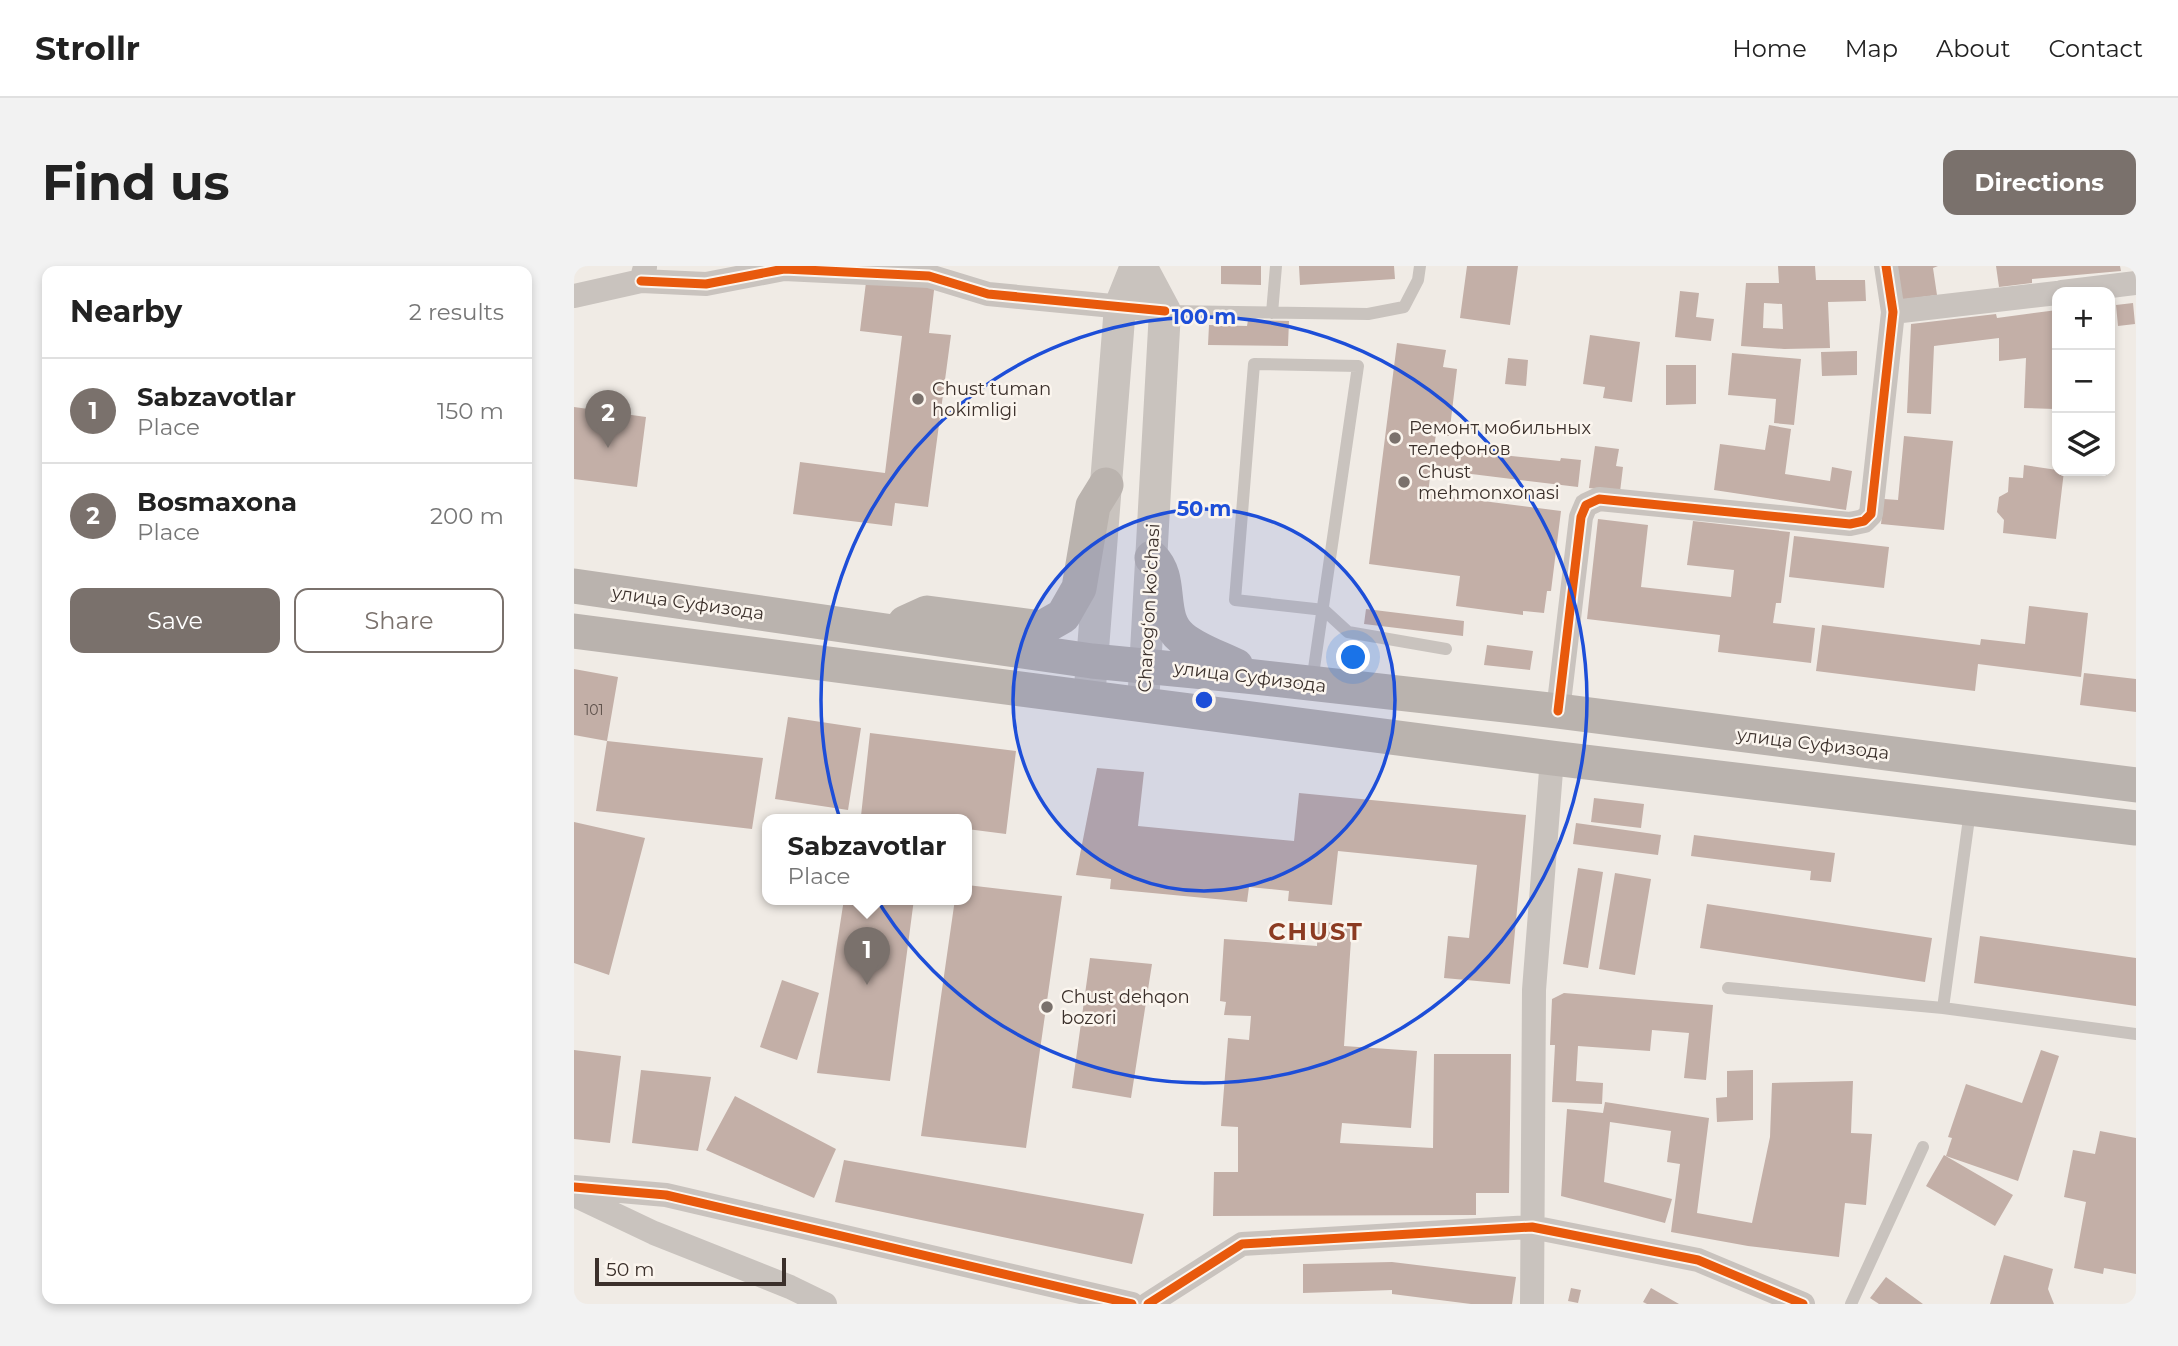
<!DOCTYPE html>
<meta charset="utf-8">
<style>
:root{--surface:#fff;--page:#f2f2f2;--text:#222;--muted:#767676;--line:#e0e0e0;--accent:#7a716c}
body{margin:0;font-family:Montserrat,sans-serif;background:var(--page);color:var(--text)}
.controls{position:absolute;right:21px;top:21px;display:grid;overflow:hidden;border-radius:14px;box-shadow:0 4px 10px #0003}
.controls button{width:63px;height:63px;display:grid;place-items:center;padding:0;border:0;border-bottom:2px solid var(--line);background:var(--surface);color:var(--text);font:35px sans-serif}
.scale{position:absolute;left:21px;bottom:18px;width:191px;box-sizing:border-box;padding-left:7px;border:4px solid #3b302b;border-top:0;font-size:19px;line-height:24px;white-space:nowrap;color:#3b302b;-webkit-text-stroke:5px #fbf5ee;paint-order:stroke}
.you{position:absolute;left:780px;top:392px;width:24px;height:24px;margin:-18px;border:5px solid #fff;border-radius:50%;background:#1a73e8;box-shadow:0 0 0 10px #1a73e833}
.badge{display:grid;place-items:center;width:46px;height:46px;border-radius:50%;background:var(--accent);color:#fff;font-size:23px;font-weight:700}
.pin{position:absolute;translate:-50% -58px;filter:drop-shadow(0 2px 4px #0008)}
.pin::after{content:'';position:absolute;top:37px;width:24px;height:21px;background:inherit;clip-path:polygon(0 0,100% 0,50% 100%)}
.popup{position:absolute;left:188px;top:548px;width:210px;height:91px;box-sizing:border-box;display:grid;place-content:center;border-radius:14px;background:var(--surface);filter:drop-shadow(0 2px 5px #0005);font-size:23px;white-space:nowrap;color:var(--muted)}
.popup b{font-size:26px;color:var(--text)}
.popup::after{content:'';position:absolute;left:50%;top:100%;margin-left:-14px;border:14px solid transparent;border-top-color:var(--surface)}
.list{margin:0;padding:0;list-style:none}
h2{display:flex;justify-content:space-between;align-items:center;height:91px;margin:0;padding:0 28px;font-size:30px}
h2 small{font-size:23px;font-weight:400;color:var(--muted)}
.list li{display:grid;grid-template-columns:46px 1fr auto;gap:21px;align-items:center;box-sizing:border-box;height:105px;padding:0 28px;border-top:2px solid var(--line)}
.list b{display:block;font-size:26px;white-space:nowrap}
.list p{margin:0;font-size:23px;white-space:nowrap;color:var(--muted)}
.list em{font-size:23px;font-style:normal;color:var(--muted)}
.actions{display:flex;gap:14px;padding:21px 28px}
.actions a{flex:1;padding:16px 0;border:2px solid var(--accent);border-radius:14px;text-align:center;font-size:24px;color:var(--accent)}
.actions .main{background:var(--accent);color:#fff}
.icon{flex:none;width:38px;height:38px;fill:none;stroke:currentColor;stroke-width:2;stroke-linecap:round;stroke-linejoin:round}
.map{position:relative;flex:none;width:1562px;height:1038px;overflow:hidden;border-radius:14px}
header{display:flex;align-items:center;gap:42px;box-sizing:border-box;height:98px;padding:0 35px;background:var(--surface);border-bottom:2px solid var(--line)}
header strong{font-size:33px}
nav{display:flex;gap:38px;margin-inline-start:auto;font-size:24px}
.intro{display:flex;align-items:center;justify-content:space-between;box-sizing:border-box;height:168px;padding:0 42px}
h1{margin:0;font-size:49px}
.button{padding:18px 32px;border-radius:14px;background:var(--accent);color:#fff;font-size:24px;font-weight:700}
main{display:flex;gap:42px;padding:0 42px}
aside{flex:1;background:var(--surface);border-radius:14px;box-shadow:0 4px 10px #0003}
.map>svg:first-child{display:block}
</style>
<header>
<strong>Strollr</strong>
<nav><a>Home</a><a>Map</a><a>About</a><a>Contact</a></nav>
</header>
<div class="intro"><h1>Find us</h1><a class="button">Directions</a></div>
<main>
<aside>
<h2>Nearby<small>2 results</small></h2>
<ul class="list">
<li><span class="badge">1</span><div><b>Sabzavotlar</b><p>Place</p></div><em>150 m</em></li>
<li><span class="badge">2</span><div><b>Bosmaxona</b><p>Place</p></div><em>200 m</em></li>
</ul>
<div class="actions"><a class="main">Save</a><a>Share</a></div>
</aside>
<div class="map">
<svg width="1562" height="1038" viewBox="0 0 1562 1038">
<rect width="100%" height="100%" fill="#f0ebe5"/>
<!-- building -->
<path fill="#c3afa7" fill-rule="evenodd" d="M647,0H687V19L647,18Z
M725,0H820L821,13L726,19Z
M893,0H944L936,59L886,52Z
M1204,0H1241L1242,14H1291L1292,35L1254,36L1256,82L1210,83L1167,80L1172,17H1205ZM1190,37L1208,38L1209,63L1189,62Z
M1321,0H1364L1359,2L1363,29L1325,34Z
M1422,0H1546L1547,5L1458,13V17L1425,21Z
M293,8L361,16L355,67L377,69L354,241L321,237L318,260L219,248L226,196L311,207L328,70L286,65Z
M1106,25L1125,27L1122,51L1140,53L1137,75L1101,71Z
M1559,37L1561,58L1544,60L1542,39Z
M1483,44L1481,143L1450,142L1452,92L1425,95V72L1360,80L1357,148L1333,147L1337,58L1422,48L1423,52Z
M674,54L715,55L714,80L634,79L635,59L673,60Z
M1016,69L1066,76L1058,136L1029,132L1031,121L1009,118Z
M823,77L872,84L869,101L883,103L875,170L862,168L860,182L986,195L987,192L1007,194L1004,221L857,203L854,228L987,245L977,325H973L970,347L949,345V349L882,340L886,310L795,298Z
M1283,85V109L1248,110L1247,86Z
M1158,87L1227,93L1220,159L1200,157L1202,133L1154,129Z
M934,92L954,94L952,120L931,118Z
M1092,99H1122V138L1092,139Z
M0,141L72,151L63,221L0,213Z
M1195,159L1217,163L1211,208L1256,215L1258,201L1278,205L1272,244L1140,224L1146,178L1191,184Z
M1330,170L1379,175L1370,264L1307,258L1310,233L1324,234Z
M1021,180L1045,183L1042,200L1049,201L1046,226L1015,222Z
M1450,199L1490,205L1482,273L1429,267L1430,254L1423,246L1425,231L1434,226L1435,211L1449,212Z
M1024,253L1074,259L1067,321L1157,331L1160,304L1113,299L1119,255L1216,266L1207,337H1202L1199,357L1241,362L1237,397L1144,386L1146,369L1013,353Z
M1220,270L1315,281L1310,322L1215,311Z
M1455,340L1514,347L1507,411L1404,398L1401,425L1242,405L1248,359L1406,379L1407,373L1451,378Z
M792,343L890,355L889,370L790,358Z
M913,379L959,385L956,404L910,399Z
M0,403L44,411L33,475L0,469Z
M1510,407L1562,413V446L1506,439Z
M214,451L287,462L274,544L201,533Z
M296,467L442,485L432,568L393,563V553H306L287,550Z
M33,475L189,492L178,563L22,545Z
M523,502L570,506L564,560L720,575L725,527L952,549L936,718L870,712L874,670L895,672L903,599L764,585L758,639L714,635L715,625L675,621L673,636L536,623L537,613L502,609Z
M1020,532L1070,538L1067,562L1017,556Z
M0,556L71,572L35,709L0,697Z
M1002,557L1087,569L1084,589L999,578Z
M1120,569L1261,587L1257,616L1236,614L1237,605L1117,590Z
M1004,602L1029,606L1014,702L989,698Z
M1041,607L1077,613L1061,709L1025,703Z
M393,619L488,630L452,882L347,870L381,633H393Z
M270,633H340L316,815L243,807Z
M1133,638L1358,672L1351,716L1126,682Z
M744,656L778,658L770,780L843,785L837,862L768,857L766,877L859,882L860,788H937L935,927H902V949L639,950L640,906H664V861L647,860L654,772L675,774L677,750L650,749L652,736L646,735L650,673L743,680Z
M1406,670L1562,692V740L1400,717Z
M516,692L578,698L557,832L498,822Z
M208,714L245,727L223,794L186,781Z
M990,727L1139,739L1132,814L1110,812L1115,767L1078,764L1076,785L1004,780L1002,815L1029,817L1028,838L978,836L981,779H976L978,733Z
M0,784L47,790L36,877L0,873Z
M1467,784L1485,790L1444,915L1372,890L1378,872L1374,871L1392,818L1448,837Z
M67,804L137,811L124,885L58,877Z
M1179,804V854L1143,856L1142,832L1153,831V805Z
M1279,815L1277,867L1298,868L1292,939L1271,937L1265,991L1174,980L1097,966L1106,898L1093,896L1097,865L1036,856L1030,916L1098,933L1091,957L987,930L993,843L1029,847L1031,836L1135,852L1123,947L1178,957L1196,871L1198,817Z
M161,830L262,883L240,932L132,884Z
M1526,865L1562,872V1008L1530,1002L1529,1008L1500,1002L1512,936L1490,931L1499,884L1521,888Z
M1370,889L1439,929L1421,960L1352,920Z
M270,894L570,948L558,998L261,936Z
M1430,989L1479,1003L1474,1023L1480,1038H1416Z
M818,996L942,1011L938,1038H897L818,1028V1024L729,1027V998Z
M1312,1011L1349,1038H1305L1296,1032Z
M997,1022L1007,1024L1004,1037L994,1035Z
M1077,1022L1105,1038H1073L1069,1036Z"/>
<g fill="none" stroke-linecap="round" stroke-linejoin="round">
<!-- service -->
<path stroke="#c9c3be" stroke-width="12" d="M591,45L794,48L830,41L844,14L846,0
M698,47L702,0
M738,416L784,100L680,98L661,334L750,344L774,366L872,383
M1154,722L1369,742L1562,768
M1369,742L1396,545
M1277,1038L1349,881"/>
<!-- minor -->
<path stroke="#c9c3be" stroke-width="24" d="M67,15L132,18L210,3L355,10L414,28L591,45
M1488,26L1562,17
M0,30L67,15L71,1
M1319,46L1483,27
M984,445L1007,251L1012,239L1025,233L1276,258L1290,255L1297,248L1319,46L1312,0
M0,921L92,929L558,1038
M0,929L80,967L216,1021L251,1038
M574,1038L668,978L958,961L1124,994L1229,1038
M958,1038L960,724L978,492"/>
<!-- tertiary -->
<path stroke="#c9c3be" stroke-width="32" d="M567,0L591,45L569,439
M516,421L546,40L562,0"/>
<!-- secondary -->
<path stroke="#bab3ae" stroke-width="35" d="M578,292C600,314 582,351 608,372C624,385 644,391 662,400
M0,320L518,395L672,410L984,445L1562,519
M331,357L353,347L468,362L489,350L505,322L519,240L532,219
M0,365L978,492L1562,562"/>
<defs>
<path id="cycleway" d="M67,15L132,18L210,3L355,10L414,28L591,45
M984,445L1007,251L1012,239L1025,233L1276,258L1290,255L1297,248L1319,46L1312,0
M0,921L92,929L558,1038
M574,1038L668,978L958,961L1124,994L1229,1038"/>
</defs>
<!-- cycleway casing -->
<use href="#cycleway" stroke="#fbf5ee" stroke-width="13"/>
<!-- cycleway -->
<use href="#cycleway" stroke="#e8590c" stroke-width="9"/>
</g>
<!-- distance rings -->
<circle cx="630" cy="434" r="191" fill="#1d4ed8" fill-opacity=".12"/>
<g fill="none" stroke="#1d4ed8" stroke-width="3.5">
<circle cx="630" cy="434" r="191"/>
<circle cx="630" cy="434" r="383"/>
</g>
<!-- markers -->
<g fill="#7a716c" stroke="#fbf5ee" stroke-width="2.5">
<circle cx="344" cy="133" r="7"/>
<circle cx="821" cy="172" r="7"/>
<circle cx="830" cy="216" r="7"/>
<circle cx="473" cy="741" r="7"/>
</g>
<g text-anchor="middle" stroke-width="5" stroke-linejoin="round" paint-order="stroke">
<!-- number labels -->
<g font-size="14" fill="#5d504a">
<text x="20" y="449">101</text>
</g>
<!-- poi labels -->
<g font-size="18" fill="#3b302b" stroke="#fbf5ee" text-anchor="start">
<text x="358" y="129">Chust tuman<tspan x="358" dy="21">hokimligi</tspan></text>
<text x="835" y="168">Ремонт мобильных<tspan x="835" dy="21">телефонов</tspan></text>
<text x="844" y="212">Chust<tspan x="844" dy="21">mehmonxonasi</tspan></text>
<text x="487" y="737">Chust dehqon<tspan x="487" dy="21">bozori</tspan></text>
</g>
<!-- street labels -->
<g font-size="18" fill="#3b302b" stroke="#fbf5ee">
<text transform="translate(114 337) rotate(8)" y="6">улица Суфизода</text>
<text transform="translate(575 342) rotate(-87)" y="6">Charog‘on ko‘chasi</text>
<text transform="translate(676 411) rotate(7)" y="6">улица Суфизода</text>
<text transform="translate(1239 478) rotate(7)" y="6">улица Суфизода</text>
</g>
<!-- district labels -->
<g font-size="24" font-weight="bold" letter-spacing="2" fill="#8c3b22" stroke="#fbf5ee">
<text x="742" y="674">CHUST</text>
</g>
</g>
<circle cx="630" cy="434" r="10" fill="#1d4ed8" stroke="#fbf5ee" stroke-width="3.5"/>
<g font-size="21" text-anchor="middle" font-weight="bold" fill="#1d4ed8" stroke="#fbf5ee" stroke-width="5" stroke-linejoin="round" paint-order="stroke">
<text x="630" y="58">100 m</text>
<text x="630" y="250">50 m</text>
</g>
</svg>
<div class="controls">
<button>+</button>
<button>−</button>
<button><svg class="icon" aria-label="layers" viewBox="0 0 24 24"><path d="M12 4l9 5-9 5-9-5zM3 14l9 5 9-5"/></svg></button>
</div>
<div class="scale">50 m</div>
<div class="you"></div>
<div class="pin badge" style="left:293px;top:719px">1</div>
<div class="popup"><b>Sabzavotlar</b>Place</div>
<div class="pin badge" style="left:34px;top:182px">2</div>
</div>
</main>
